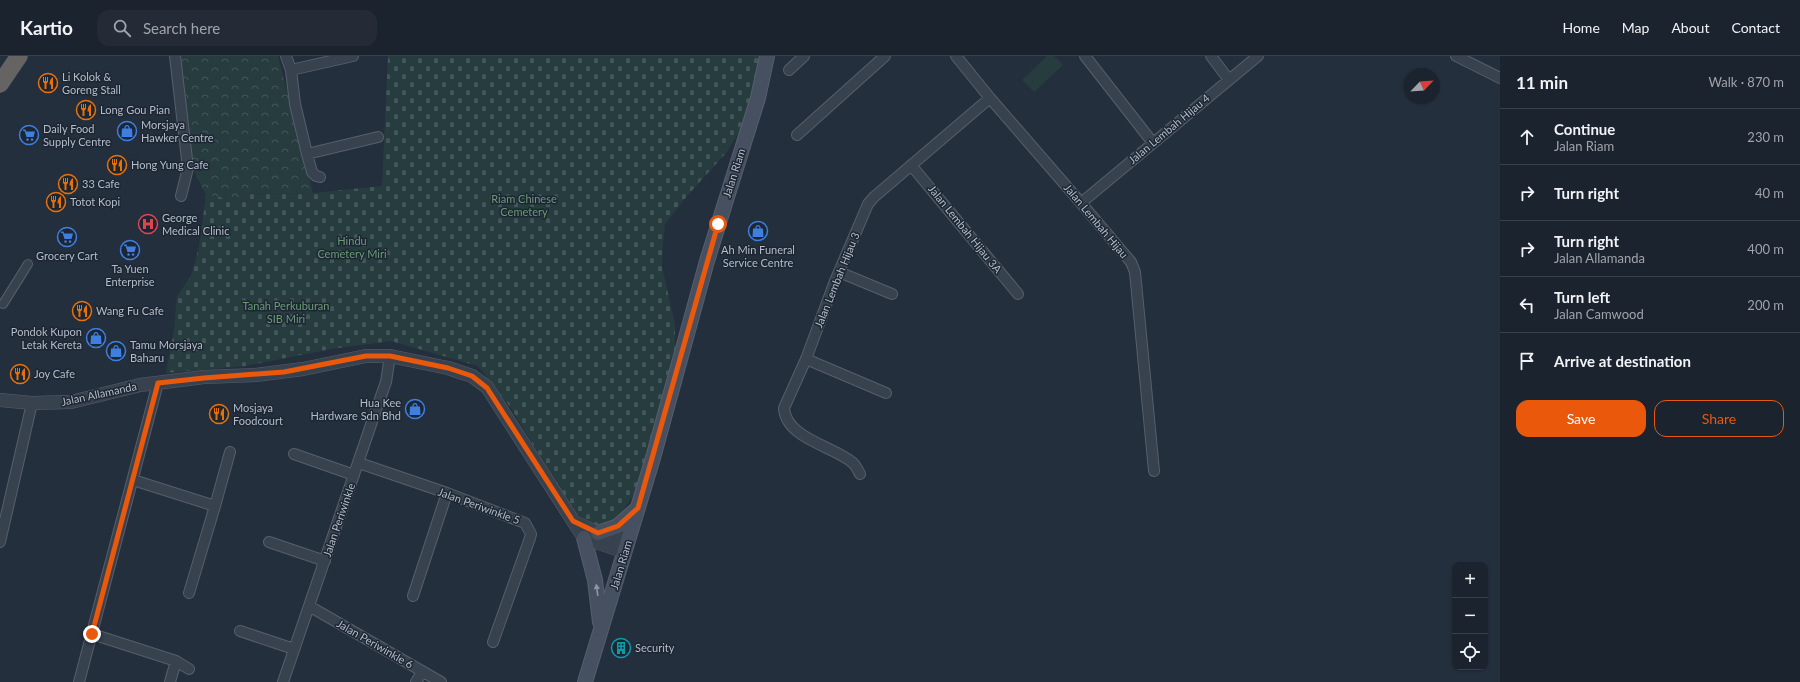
<!DOCTYPE html>
<meta charset="utf-8">
<style>
:root{--surface:#1b232e;--page:#242b36;--text:#f1f3f6;--muted:#a0a4aa;--line:#39404a;--accent:#ea580c}
body{margin:0;font-family:Lato,sans-serif;background:var(--page);color:var(--text)}
.controls{position:absolute;right:12px;bottom:12px;display:grid;overflow:hidden;border-radius:8px;box-shadow:0 1px 3px #0004}
.controls button{width:36px;height:36px;display:grid;place-items:center;padding:0;border:0;border-bottom:1px solid var(--line);background:var(--surface);color:var(--text);font:20px sans-serif}
.compass{position:absolute;left:1404px;top:12px;width:36px;height:36px;border-radius:50%;background:var(--surface);box-shadow:0 1px 3px #0004;rotate:65deg}
.stop{position:absolute;width:12px;height:12px;margin:-9px;border:3px solid #ea580c;border-radius:50%;background:#fff}
.stop.end{background:#ea580c;border-color:#fff;box-shadow:0 1px 4px #0008}
.list{margin:0;padding:0;list-style:none}
h2{display:flex;justify-content:space-between;align-items:center;height:52px;margin:0;padding:0 16px;font-size:17px}
h2 small{font-size:13px;font-weight:400;color:var(--muted)}
.list li{display:grid;grid-template-columns:26px 1fr auto;gap:12px;align-items:center;box-sizing:border-box;height:56px;padding:0 16px;border-top:1px solid var(--line)}
.list b{display:block;font-size:15px;white-space:nowrap}
.list p{margin:0;font-size:13px;white-space:nowrap;color:var(--muted)}
.list em{font-size:13px;font-style:normal;color:var(--muted)}
.actions{display:flex;gap:8px;padding:12px 16px}
.actions a{flex:1;padding:9px 0;border:1px solid var(--accent);border-radius:12px;text-align:center;font-size:14px;color:var(--accent)}
.actions .main{background:var(--accent);color:#fff}
.icon{flex:none;width:22px;height:22px;fill:none;stroke:currentColor;stroke-width:2;stroke-linecap:round;stroke-linejoin:round}
.map{position:relative;flex:none;width:1500px;height:626px;overflow:hidden}
header{display:flex;align-items:center;gap:24px;box-sizing:border-box;height:56px;padding:0 20px;background:var(--surface);border-bottom:1px solid var(--line)}
header strong{font-size:19px}
nav{display:flex;gap:22px;margin-inline-start:auto;font-size:14px}
.search{width:280px;height:36px;background:var(--page);display:flex;align-items:center;gap:10px;box-sizing:border-box;padding:0 14px;border-radius:12px;color:var(--muted);font-size:15px}
main{display:flex}
aside{flex:1;background:var(--surface)}
.map>svg:first-child{display:block}
</style>
<header>
<strong>Kartio</strong>
<div class="search"><svg class="icon" aria-label="search" viewBox="0 0 24 24"><circle cx="10" cy="10" r="6"/><path d="M15 15l6 6"/></svg>Search here</div>
<nav><a>Home</a><a>Map</a><a>About</a><a>Contact</a></nav>
</header>
<main>
<div class="map">
<svg width="1500" height="626" viewBox="0 0 1500 626">
<defs>
<pattern id="forest-crowns" width="20" height="18" patternUnits="userSpaceOnUse"><rect width="20" height="18" fill="#263c3f"/><path d="M2 6a3 3 0 1 1 6 0M12 15a3 3 0 1 1 6 0" fill="none" stroke="#435659"/></pattern>
<pattern id="cemetery-stones" width="16" height="16" patternUnits="userSpaceOnUse"><rect width="16" height="16" fill="#263c3f"/><path d="M2 7V4a2 2 0 0 1 4 0v3zM10 15v-3a2 2 0 0 1 4 0v3z" fill="#435659"/></pattern>
</defs>
<rect width="100%" height="100%" fill="#242f3e"/>
<!-- grass -->
<path fill="#263c3f" d="M1047,0H1054L1063,9L1034,36L1022,24Z"/>
<!-- forest -->
<path fill="url(#forest-crowns)" d="M178,0H278L313,137L244,138V145L206,139L193,112Z"/>
<!-- cemetery -->
<path fill="url(#cemetery-stones)" d="M388,0H762L753,37L743,70L726,97L687,140L665,168L663,188L662,211L675,268V308L653,392L634,438L616,466L601,470L587,467L572,454L511,352L478,310L391,285L331,293L245,310L166,317L174,274L177,240L191,220L199,191L206,139L244,145V138L313,137L382,130Z"/>
<g fill="none" stroke-linecap="round" stroke-linejoin="round">
<defs>
<path id="pedestrian" d="M3,248L28,208"/>
<path id="minor" d="M175,0L188,112L181,140
M286,0L291,14L295,48L307,98L312,116L316,120L320,121
M956,0L990,42L1081,147L1131,206L1135,216L1154,415
M1085,0L1153,87
M1211,0L1229,24
M1456,0L1500,22
M291,14L353,0
M789,14L804,0
M797,79L885,0
M307,98L378,81
M911,109L1018,238
M1081,147L1258,0
M839,216L892,238
M806,303L886,337
M294,398L354,419
M359,407L447,437L525,467L531,478L530,482L493,586
M860,418C858,414 856,410 853,407C834,390 786,383 784,352L806,303L835,225L868,148L874,141L990,42
M133,424L215,450L189,537
M215,450L230,396
M0,486L32,347
M269,486L325,505
M413,540L447,437
M309,550L441,626
M240,575L294,593
M92,578L176,605L189,613
M79,626L158,327
M170,626L176,605
M283,626L376,354L386,326L390,300
M416,626L422,616"/>
<path id="tertiary" d="M0,344L32,347L71,346L140,329L204,321L256,319L303,313L366,300H390L448,312L472,320L487,331L584,482L625,496
M574,466L598,477L629,483"/>
<path id="secondary" d="M598,477L618,470L638,452
M584,482L595,524L600,566
M585,626L653,402L707,205L758,42L767,0"/>
<path id="trunk" d="M0,28L19,0"/>
</defs>
<!-- pedestrian casing -->
<use href="#pedestrian" stroke="#565f6c" stroke-width="10"/>
<!-- minor casing -->
<use href="#minor" stroke="#565f6c" stroke-width="12"/>
<!-- tertiary casing -->
<use href="#tertiary" stroke="#565f6c" stroke-width="14"/>
<!-- secondary casing -->
<use href="#secondary" stroke="#565f6c" stroke-width="16"/>
<!-- trunk casing -->
<use href="#trunk" stroke="#434c59" stroke-width="18"/>
<!-- pedestrian -->
<use href="#pedestrian" stroke="#38414e" stroke-width="8"/>
<!-- minor -->
<use href="#minor" stroke="#38414e" stroke-width="10"/>
<!-- tertiary -->
<use href="#tertiary" stroke="#38414e" stroke-width="13"/>
<!-- secondary -->
<use href="#secondary" stroke="#465061" stroke-width="14"/>
<!-- trunk -->
<use href="#trunk" stroke="#656462" stroke-width="17"/>
</g>
<!-- one-way arrows -->
<defs><path id="oneway-solid" d="M-6-.8H1V-3.2L6.5 0L1 3.2V.8H-6Z"/></defs>
<use fill="#8e96a5" href="#oneway-solid" transform="translate(597 534) rotate(-98)"/>
<g fill="none" stroke-linecap="round" stroke-linejoin="round">
<!-- route -->
<path stroke="#ea580c" stroke-width="5" d="M92,578L158,327L204,322L284,316L366,300H390L448,312L472,320L487,332L573,465L598,477L618,470L638,452L718,168"/>
</g>
<!-- icons -->
<defs>
<symbol id="restaurant-ring" viewBox="-11 -11 22 22"><circle r="9.5" fill="#1d2633" stroke="#e8710a" stroke-width="1.5"/><path d="M-5-6h1v4h1v-4h1v4h1v-4h1v5L-1.5 .5V6h-2V.5L-5-1ZM5-6V6H3V1.5H1.5Q1.5-4 5-6Z" fill="#e8710a"/></symbol>
<symbol id="shop-ring" viewBox="-11 -11 22 22"><circle r="9.5" fill="#1d2633" stroke="#3f7fe0" stroke-width="1.5"/><path d="M-5-2.5h2.3a2.7 3.5 0 0 1 5.4 0H5L5.5 6h-11ZM-1.5-2.5h3a1.5 2.3 0 0 0-3 0Z" fill="#3f7fe0"/></symbol>
<symbol id="supermarket-ring" viewBox="-11 -11 22 22"><circle r="9.5" fill="#1d2633" stroke="#3f7fe0" stroke-width="1.5"/><path d="M-6-5.5h2.5l.6 2H6L4.5 2H-2.5L-4.4-4H-6ZM-1.5 3.2a1.3 1.3 0 1 0 .1 0ZM3 3.2a1.3 1.3 0 1 0 .1 0Z" fill="#3f7fe0"/></symbol>
<symbol id="hospital-ring" viewBox="-11 -11 22 22"><circle r="9.5" fill="#1d2633" stroke="#e0444e" stroke-width="1.5"/><path d="M-5-5h3v3.5h4V-5h3V5h-3V1.5h-4V5h-3Z" fill="#e0444e"/></symbol>
<symbol id="building-ring" viewBox="-11 -11 22 22"><circle r="9.5" fill="#1d2633" stroke="#0f9aa8" stroke-width="1.5"/><path d="M-4-6H4V6H1V3H-1V6H-4ZM-2.5-4.3h1.7v1.8h-1.7ZM.8-4.3h1.7v1.8H.8ZM-2.5-1h1.7V.8h-1.7ZM.8-1h1.7V.8H.8Z" fill="#0f9aa8"/></symbol>
</defs>
<g fill-rule="evenodd">
<use href="#restaurant-ring" x="37" y="16" width="22" height="22"/>
<use href="#restaurant-ring" x="75" y="43" width="22" height="22"/>
<use href="#shop-ring" x="116" y="64" width="22" height="22"/>
<use href="#supermarket-ring" x="18" y="68" width="22" height="22"/>
<use href="#restaurant-ring" x="106" y="98" width="22" height="22"/>
<use href="#restaurant-ring" x="57" y="117" width="22" height="22"/>
<use href="#restaurant-ring" x="45" y="135" width="22" height="22"/>
<use href="#hospital-ring" x="137" y="157" width="22" height="22"/>
<use href="#shop-ring" x="747" y="164" width="22" height="22"/>
<use href="#supermarket-ring" x="56" y="170" width="22" height="22"/>
<use href="#supermarket-ring" x="119" y="183" width="22" height="22"/>
<use href="#restaurant-ring" x="71" y="244" width="22" height="22"/>
<use href="#shop-ring" x="85" y="271" width="22" height="22"/>
<use href="#shop-ring" x="105" y="284" width="22" height="22"/>
<use href="#restaurant-ring" x="9" y="307" width="22" height="22"/>
<use href="#shop-ring" x="404" y="342" width="22" height="22"/>
<use href="#restaurant-ring" x="208" y="347" width="22" height="22"/>
<use href="#building-ring" x="610" y="581" width="22" height="22"/>
</g>
<g text-anchor="middle" stroke-width="3" stroke-linejoin="round" paint-order="stroke">
<!-- poi labels -->
<g font-size="11" fill="#b4bcc9" stroke="#1d2633" text-anchor="start">
<text x="62" y="25">Li Kolok &amp;<tspan x="62" dy="13">Goreng Stall</tspan></text>
<text x="100" y="58">Long Gou Pian</text>
<text x="141" y="73">Morsjaya<tspan x="141" dy="13">Hawker Centre</tspan></text>
<text x="43" y="77">Daily Food<tspan x="43" dy="13">Supply Centre</tspan></text>
<text x="131" y="113">Hong Yung Cafe</text>
<text x="82" y="132">33 Cafe</text>
<text x="70" y="150">Totot Kopi</text>
<text x="162" y="166">George<tspan x="162" dy="13">Medical Clinic</tspan></text>
<text x="758" y="198" text-anchor="middle">Ah Min Funeral<tspan x="758" dy="13">Service Centre</tspan></text>
<text x="67" y="204" text-anchor="middle">Grocery Cart</text>
<text x="130" y="217" text-anchor="middle">Ta Yuen<tspan x="130" dy="13">Enterprise</tspan></text>
<text x="96" y="259">Wang Fu Cafe</text>
<text x="82" y="280" text-anchor="end">Pondok Kupon<tspan x="82" dy="13">Letak Kereta</tspan></text>
<text x="130" y="293">Tamu Morsjaya<tspan x="130" dy="13">Baharu</tspan></text>
<text x="34" y="322">Joy Cafe</text>
<text x="401" y="351" text-anchor="end">Hua Kee<tspan x="401" dy="13">Hardware Sdn Bhd</tspan></text>
<text x="233" y="356">Mosjaya<tspan x="233" dy="13">Foodcourt</tspan></text>
<text x="635" y="596">Security</text>
</g>
<!-- street labels -->
<g font-size="11" fill="#b4bcc9" stroke="#1d2633">
<text transform="translate(1169 73) rotate(-40)" y="4">Jalan Lembah Hijau 4</text>
<text transform="translate(734 117) rotate(-72)" y="4">Jalan Riam</text>
<text transform="translate(1096 165) rotate(50)" y="4">Jalan Lembah Hijau</text>
<text transform="translate(965 173) rotate(51)" y="4">Jalan Lembah Hijau 3A</text>
<text transform="translate(837 224) rotate(-68)" y="4">Jalan Lembah Hijau 3</text>
<text transform="translate(99 338) rotate(-12)" y="4">Jalan Allamanda</text>
<text transform="translate(479 450) rotate(20)" y="4">Jalan Periwinkle 5</text>
<text transform="translate(339 464) rotate(-71)" y="4">Jalan Periwinkle</text>
<text transform="translate(621 509) rotate(-73)" y="4">Jalan Riam</text>
<text transform="translate(375 588) rotate(30)" y="4">Jalan Periwinkle 6</text>
</g>
<!-- park labels -->
<g font-size="11" fill="#6b9a76" stroke="#1d2633">
<text x="524" y="147">Riam Chinese<tspan x="524" dy="13">Cemetery</tspan></text>
<text x="352" y="189">Hindu<tspan x="352" dy="13">Cemetery Miri</tspan></text>
<text x="286" y="254">Tanah Perkuburan<tspan x="286" dy="13">SIB Miri</tspan></text>
</g>
</g>
</svg>
<div class="controls">
<button>+</button>
<button>−</button>
<button><svg class="icon" aria-label="locate" viewBox="0 0 24 24"><circle cx="12" cy="12" r="6"/><path d="M12 2v4M12 18v4M2 12h4M18 12h4"/></svg></button>
</div>
<svg class="compass" viewBox="-18 -18 36 36"><path d="M0-13l5 13h-10z" fill="#e53935"/><path d="M0 13l5-13h-10z" fill="#a0a4aa"/></svg>
<div class="stop" style="left:718px;top:168px"></div>
<div class="stop end" style="left:92px;top:578px"></div>
</div>
<aside>
<h2>11 min<small>Walk · 870 m</small></h2>
<ul class="list">
<li><svg class="icon" aria-label="ahead" viewBox="0 0 24 24"><path d="M12 20V5M6 11l6-6 6 6"/></svg><div><b>Continue</b><p>Jalan Riam</p></div><em>230 m</em></li>
<li><svg class="icon" aria-label="right" viewBox="0 0 24 24"><path d="M7 20v-9h11M14 6l5 5-5 5"/></svg><div><b>Turn right</b></div><em>40 m</em></li>
<li><svg class="icon" aria-label="right" viewBox="0 0 24 24"><path d="M7 20v-9h11M14 6l5 5-5 5"/></svg><div><b>Turn right</b><p>Jalan Allamanda</p></div><em>400 m</em></li>
<li><svg class="icon" aria-label="left" viewBox="0 0 24 24"><path d="M17 20v-9H6M10 6l-5 5 5 5"/></svg><div><b>Turn left</b><p>Jalan Camwood</p></div><em>200 m</em></li>
<li><svg class="icon" aria-label="arrive" viewBox="0 0 24 24"><path d="M6 21V4h12l-3 4 3 4H6"/></svg><div><b>Arrive at destination</b></div></li>
</ul>
<div class="actions"><a class="main">Save</a><a>Share</a></div>
</aside>
</main>
